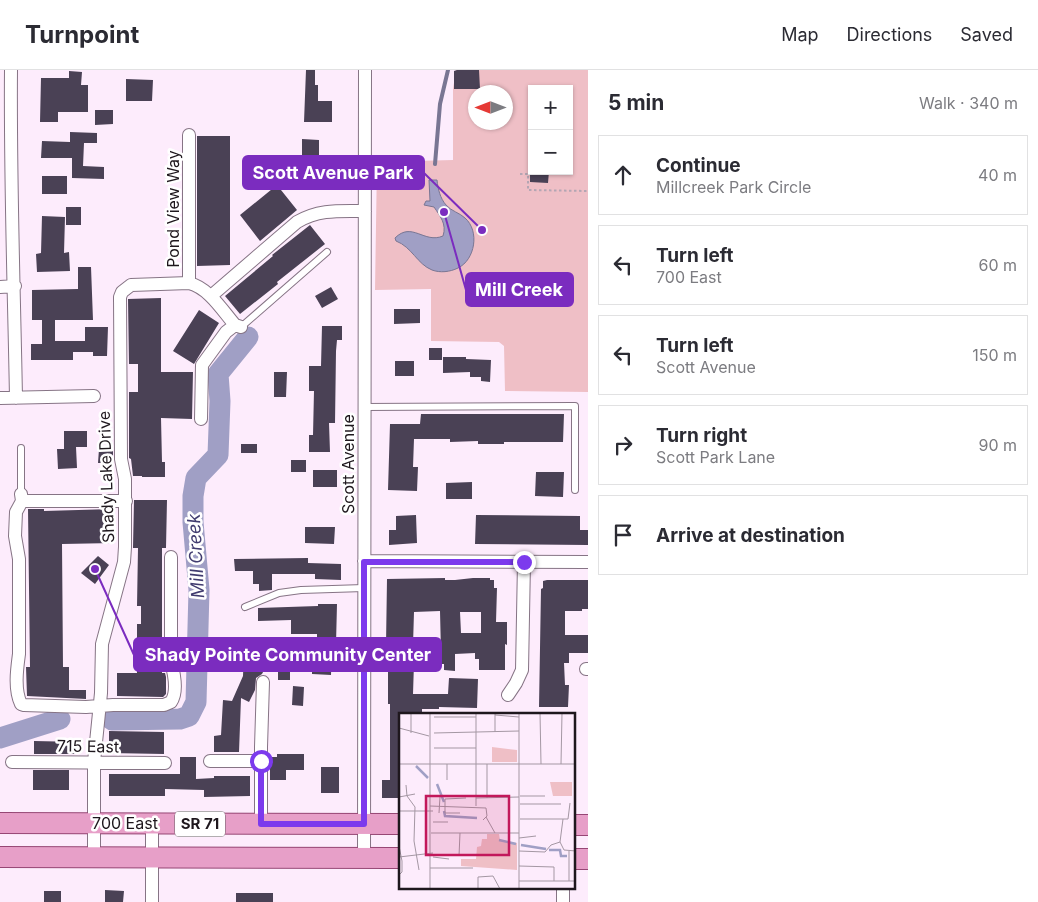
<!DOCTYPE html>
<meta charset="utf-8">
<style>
:root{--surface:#fff;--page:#f2f2f3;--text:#2b2b33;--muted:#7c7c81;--line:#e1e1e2}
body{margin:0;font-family:Inter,sans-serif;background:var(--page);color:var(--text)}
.controls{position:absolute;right:15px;top:15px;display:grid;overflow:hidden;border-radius:0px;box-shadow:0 1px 4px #0004}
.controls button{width:45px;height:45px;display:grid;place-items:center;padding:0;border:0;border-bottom:1px solid var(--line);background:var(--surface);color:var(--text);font:25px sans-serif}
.compass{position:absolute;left:468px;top:15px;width:45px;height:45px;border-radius:50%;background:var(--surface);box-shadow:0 1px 4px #0004;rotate:270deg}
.stop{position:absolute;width:15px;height:15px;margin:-11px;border:4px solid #7c3aed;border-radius:50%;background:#fff}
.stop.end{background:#7c3aed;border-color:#fff;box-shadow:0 1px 5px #0008}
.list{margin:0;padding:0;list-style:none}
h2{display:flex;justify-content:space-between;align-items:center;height:65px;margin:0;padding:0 20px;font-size:21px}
h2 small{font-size:16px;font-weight:400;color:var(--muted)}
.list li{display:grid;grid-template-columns:32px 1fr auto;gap:15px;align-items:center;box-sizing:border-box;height:80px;margin:0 10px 10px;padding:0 10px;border:1px solid var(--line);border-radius:0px}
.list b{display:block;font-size:19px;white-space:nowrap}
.list p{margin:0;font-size:16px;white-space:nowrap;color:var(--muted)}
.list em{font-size:16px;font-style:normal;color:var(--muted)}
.icon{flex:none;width:28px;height:28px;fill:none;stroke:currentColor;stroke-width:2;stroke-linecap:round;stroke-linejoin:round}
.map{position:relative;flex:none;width:588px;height:832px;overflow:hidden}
header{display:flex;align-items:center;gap:30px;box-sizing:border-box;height:70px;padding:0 25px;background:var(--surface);border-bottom:1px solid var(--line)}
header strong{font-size:24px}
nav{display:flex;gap:28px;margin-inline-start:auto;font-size:18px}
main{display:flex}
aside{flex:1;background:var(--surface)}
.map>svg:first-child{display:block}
</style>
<header>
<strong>Turnpoint</strong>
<nav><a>Map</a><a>Directions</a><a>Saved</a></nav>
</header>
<main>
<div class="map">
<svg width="588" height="832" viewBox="0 0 588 832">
<rect width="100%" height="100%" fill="#fdecfc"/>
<!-- green -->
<path fill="#efbfc6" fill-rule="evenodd" d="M456,0H588V322L505,321L504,276L499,272L431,271V219L375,220L377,92L453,90V19ZM532,19H569V101H532ZM476,22H506V52H476Z"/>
<!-- water -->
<path fill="#a09fc5" stroke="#797693" d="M429,110H437C438,119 440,128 446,135C451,141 460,143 465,148C480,161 475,190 458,198C450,202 440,203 432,200C417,194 412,177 396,171L395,168C412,151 424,174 443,166C447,154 440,146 434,137L424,135L426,131H430Z"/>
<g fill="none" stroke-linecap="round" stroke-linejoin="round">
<!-- stream -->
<path stroke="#797693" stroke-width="4" d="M435,94L440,34L448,0"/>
<!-- river -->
<path stroke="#a09fc5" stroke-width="21" d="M112,650L180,649L189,646L196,632L199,520L193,452V426L196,408L218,385L220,331L218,304L248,267
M0,668L60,649"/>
</g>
<!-- building -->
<path fill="#4a4155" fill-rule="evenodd" d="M306,0H315V15H318V31H332V52H304Z
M457,0H479L480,19H454V1Z
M69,1L82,2L81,15H88V42H58V52H40L41,8H69Z
M126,9L153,10L152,31H126Z
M95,40H113V54L95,55Z
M70,62L97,63V73H84L83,96L104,97V109L72,108V88H41L42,71L70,72Z
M197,66H230V195L197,196Z
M302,69L319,70V88H302Z
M530,101H549L548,113L530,112Z
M42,106H67V124H42Z
M277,115L297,140L260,171L240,145Z
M66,137H81V155H66Z
M42,146L65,147L64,183L69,182L70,201L37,202L36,184L41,183Z
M310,155L325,174L277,212L278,214L240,244L225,226L273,186L272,185Z
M78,197H91L93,250H55V271H85V257H108L107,286H93V282H73V290H31V274H42V250H32V220L78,219Z
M331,217L338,229L322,238L315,226Z
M128,229L161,228V302H193L192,349L161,348L162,392H165V407H142V406H133L131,389L129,388V322H138V294H129Z
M394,239H420V253L394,254Z
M199,240L219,253L194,294L173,281Z
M322,256H342V270H337L336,281L335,353H329L330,382H309V365H313L314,321H309V296H321Z
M429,278H442V290H429Z
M443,287H466V289L491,290L490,312L481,311V307H470V302L443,303Z
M395,291H414V306H395Z
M274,302H287L286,327H274Z
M421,344H564L563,372H504V374H478V371L450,372V369H414L413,397H418L417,421L388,420L390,354H420Z
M64,361H87V377H76L77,398L58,399L57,379H64Z
M241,374H257V383H241Z
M99,379H113V393H98Z
M291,390H306V402H291Z
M313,400H337V417H313Z
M536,402H564L563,427L535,426Z
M472,412V429H446V413Z
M134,430H167L166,478H162V603H165L166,607V624L163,627L117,626V603H137V554H141V536H137L138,478H133Z
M28,439H44V441L113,439L114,473L62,474L63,597H69V620H86V629L27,626L26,597H30Z
M416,445L417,473L389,475V460H396V446Z
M476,445L580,446V460H588V475L475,474Z
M305,457H335L334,474L305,473Z
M98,486L109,495L95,514L81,503Z
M308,488V493L341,494V510L315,509V504H272V520L259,521V514H253V501H235L234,489Z
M445,508V510H455L473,508H490V510H494V518H497L496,552H507V575L505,574V600H479V589H475V583L455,584V601L444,600V594H416V583H441L440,541L414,542L413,575H386L387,509ZM460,542H481V563H461Z
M547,510H588V539H582V541H565V565H588V583H569V593H564L565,615H569L568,637H539L541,519L543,518V511Z
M318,534H337L336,574H332L331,605L312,604V582H317V564H291V550L258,551V538L318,536Z
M244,578H265V587H271L262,604L256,608L255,620L249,632L241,628L239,682H214V666L221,665L223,630L232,631L243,606Z
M388,593H414L413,624H448L449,608L478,609L477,638L439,637V639H422V644H400V728H382V710H390V634H388Z
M278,597H290V610H278Z
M293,616L304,617L303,636L292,635Z
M109,661L164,662V684L109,683Z
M34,671L80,672V684H34Z
M277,684H304V700H286V710H270V687H277Z
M180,687H196V709L214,708V706H250V726L204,727V720L165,719V726H109V704H180Z
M321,697H339V723H321Z
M33,700H69V720H33Z
M105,820L124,821L123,832H105Z
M44,821H61V832H44Z
M236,823H273V832H236Z"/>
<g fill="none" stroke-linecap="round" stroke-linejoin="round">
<defs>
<path id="lane" d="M241,257L327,182
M364,337L575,336V420
M21,378V424
M245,537L279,523L301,520L364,518"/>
<path id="street" d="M11,0C10,109 14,218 16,328
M189,65V213
M0,217L15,216
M211,226L297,152C319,139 339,141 365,141
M0,328L94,326
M201,349L202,295L226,262L235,255
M21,424L22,431L16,442L15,466L19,489V584C17,599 14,619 21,634L24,635L86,637L113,635H164L171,632C178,622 174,603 171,592V487
M22,431H126
M364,491L588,492
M586,599H588
M508,625L516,613L522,600L524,492
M210,691H261
M12,692L165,693
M261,754V677L263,612
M94,787V692L101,623L102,574L124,492L125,477V409L121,389L120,227L122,222L131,215L189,213C209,218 222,240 235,255L241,257
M364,788L365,0
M563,818V832
M152,832V753"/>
<path id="primary" d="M0,753L400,754
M574,755H588
M0,787L400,788
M574,789H588"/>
</defs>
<!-- lane casing -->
<use href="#lane" stroke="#867485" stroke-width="8"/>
<!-- street casing -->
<use href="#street" stroke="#867485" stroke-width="14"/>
<!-- primary casing -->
<use href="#primary" stroke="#964674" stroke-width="22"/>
<!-- path -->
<path stroke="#b4a6b3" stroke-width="2" stroke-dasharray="2.5 2.5" stroke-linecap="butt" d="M520,104H528V120L588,121"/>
<!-- lane -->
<use href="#lane" stroke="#fff" stroke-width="6"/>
<!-- street -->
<use href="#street" stroke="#fff" stroke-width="12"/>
<!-- primary -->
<use href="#primary" stroke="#e79fc8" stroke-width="20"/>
</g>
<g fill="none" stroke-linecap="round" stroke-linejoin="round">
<!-- route -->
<path stroke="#7c3aed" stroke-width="6" d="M261,691V754H364V492H524"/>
</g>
<g text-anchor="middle" stroke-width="5" stroke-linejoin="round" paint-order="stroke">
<!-- shield labels -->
<rect fill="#fff" stroke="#625d61" stroke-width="1" x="175" y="741.5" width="50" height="25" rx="4"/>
<g font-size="15" font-weight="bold" fill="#1e171d">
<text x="200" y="759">SR 71</text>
</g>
<!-- street labels -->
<g font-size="16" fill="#1e171d" stroke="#fff">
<text transform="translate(173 139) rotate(-90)" y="6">Pond View Way</text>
<text transform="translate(348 394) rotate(-90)" y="6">Scott Avenue</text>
<text transform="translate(106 407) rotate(-92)" y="6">Shady Lake Drive</text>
<text transform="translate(88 676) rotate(1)" y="6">715 East</text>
<text x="125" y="759">700 East</text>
</g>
<!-- water labels -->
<g font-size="18" font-style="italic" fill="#413c6f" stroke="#fff">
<text transform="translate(196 486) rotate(-93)" y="6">Mill Creek</text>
</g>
</g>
<!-- overview -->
<g transform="translate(399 643)">
<rect width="176" height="176" fill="#fdecfc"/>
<path d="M93,34L118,37V49H93ZM151,69H173V83H154ZM88,121H100L101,128L118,130V157L62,153V146H77L78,134L82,133L83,126H88Z" fill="#efbfc6"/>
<path fill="none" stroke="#a09fc5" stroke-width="2.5" d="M17,53L29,65M38,71L45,89M45,98L46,103L78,105M100,127L117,131M122,132L147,136M150,137H161L162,143H168"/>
<path fill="none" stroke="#a497a3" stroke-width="1" d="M120,0V51M141,0L142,51M96,1V19M96,2L120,4M35,4H77M0,15L30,23M12,20V0M35,20L120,18M35,35H77M0,51H177M88,51V85M162,51L163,0M48,67V51M7,72L8,83L16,94L15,128L20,157M121,83H146M0,84L16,81M77,85L120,84M121,91H162M31,93L87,95L88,103L84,107M77,93V0M0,98H34M40,100L41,84M61,100H46V86L67,85M87,104L96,120M121,106H169L171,90M34,109H49M32,120H120M120,125L137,123M161,129L164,106M161,129L165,137L177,138M0,133L3,148V159L0,162M120,138L146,139L152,132L161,129M60,143L61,120M0,144L34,140M34,144L50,146M120,153L155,154V168M31,155H74M120,168H177M170,168V138M31,176V0M79,176V164L94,163L101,176M120,176V51"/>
<path fill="#c2185b" fill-opacity="0.15" stroke="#c2185b" stroke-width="2.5" d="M27,83H110V142H27Z"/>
<rect width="176" height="176" fill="none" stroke="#1e171d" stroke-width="2.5"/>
</g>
<!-- callouts -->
<path fill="none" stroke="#7b2cbf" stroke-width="2" d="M482 160L424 103M444 142L466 220M95 499L134 585"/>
<g fill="#7b2cbf" stroke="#fff" stroke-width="2">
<circle cx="482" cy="160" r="5"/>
<circle cx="444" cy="142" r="5"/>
<circle cx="95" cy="499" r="5"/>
</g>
<g fill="#7b2cbf" stroke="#7b2cbf" stroke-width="2">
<rect x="243" y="86" width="181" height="33" rx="5"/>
<rect x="466" y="203" width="107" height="33" rx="5"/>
<rect x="134" y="568" width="307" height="33" rx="5"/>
</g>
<g font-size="18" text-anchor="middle" font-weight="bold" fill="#fff">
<text x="333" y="109">Scott Avenue Park</text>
<text x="519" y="226">Mill Creek</text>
<text x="288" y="591">Shady Pointe Community Center</text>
</g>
</svg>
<div class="controls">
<button>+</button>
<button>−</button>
</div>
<svg class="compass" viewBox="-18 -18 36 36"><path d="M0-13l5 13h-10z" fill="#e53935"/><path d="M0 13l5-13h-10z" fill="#7c7c81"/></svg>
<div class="stop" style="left:261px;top:691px"></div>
<div class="stop end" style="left:524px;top:492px"></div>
</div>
<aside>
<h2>5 min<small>Walk · 340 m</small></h2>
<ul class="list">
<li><svg class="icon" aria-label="ahead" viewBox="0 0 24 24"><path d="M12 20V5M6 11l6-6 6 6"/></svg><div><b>Continue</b><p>Millcreek Park Circle</p></div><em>40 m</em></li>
<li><svg class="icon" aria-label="left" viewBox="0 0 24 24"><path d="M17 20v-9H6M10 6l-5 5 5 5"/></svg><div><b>Turn left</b><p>700 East</p></div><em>60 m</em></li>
<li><svg class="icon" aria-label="left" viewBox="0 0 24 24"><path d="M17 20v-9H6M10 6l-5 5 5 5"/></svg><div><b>Turn left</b><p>Scott Avenue</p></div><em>150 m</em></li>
<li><svg class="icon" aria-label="right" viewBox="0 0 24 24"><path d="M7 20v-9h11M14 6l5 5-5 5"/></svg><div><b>Turn right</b><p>Scott Park Lane</p></div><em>90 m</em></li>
<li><svg class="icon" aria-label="arrive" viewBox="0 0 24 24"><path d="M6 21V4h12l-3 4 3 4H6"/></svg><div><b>Arrive at destination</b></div></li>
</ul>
</aside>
</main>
